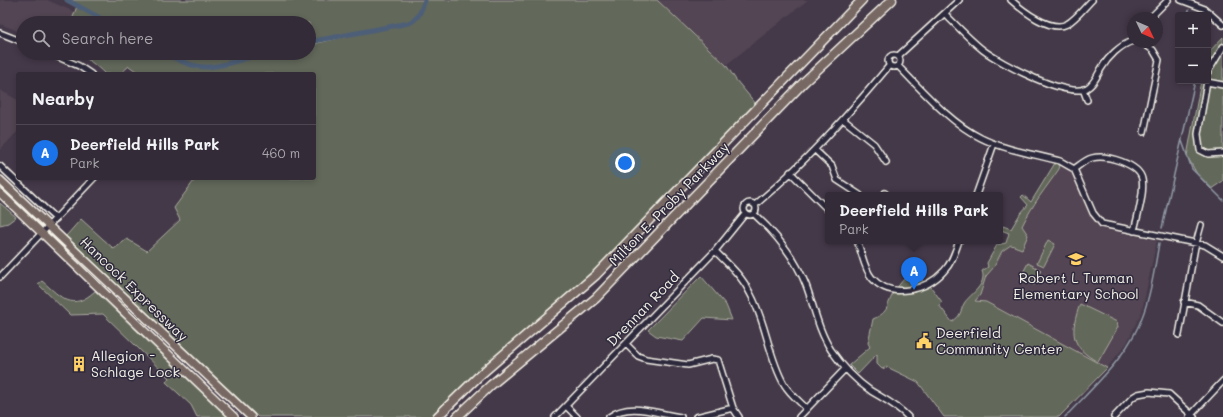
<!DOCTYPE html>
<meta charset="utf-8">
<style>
:root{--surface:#332b37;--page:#3b333f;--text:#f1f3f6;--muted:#a9a7ad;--line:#4e4752;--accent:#1a73e8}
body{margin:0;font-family:Mali,sans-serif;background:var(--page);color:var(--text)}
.controls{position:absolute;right:12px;top:12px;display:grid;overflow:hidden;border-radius:4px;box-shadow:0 2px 6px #0003}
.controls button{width:36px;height:36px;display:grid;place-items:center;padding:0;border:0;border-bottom:1px solid var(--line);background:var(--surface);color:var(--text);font:20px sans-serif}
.compass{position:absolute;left:1127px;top:12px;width:36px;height:36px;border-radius:50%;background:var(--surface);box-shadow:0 2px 6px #0003;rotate:134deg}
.you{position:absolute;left:625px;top:163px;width:14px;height:14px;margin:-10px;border:3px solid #fff;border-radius:50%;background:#1a73e8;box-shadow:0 0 0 6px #1a73e833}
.badge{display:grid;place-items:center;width:26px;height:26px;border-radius:50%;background:var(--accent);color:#fff;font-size:13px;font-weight:700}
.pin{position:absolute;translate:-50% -33px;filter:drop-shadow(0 1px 2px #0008)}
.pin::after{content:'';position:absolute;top:21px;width:14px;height:12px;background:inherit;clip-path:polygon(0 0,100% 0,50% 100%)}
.popup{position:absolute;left:825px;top:192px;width:178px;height:52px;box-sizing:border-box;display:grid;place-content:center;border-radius:4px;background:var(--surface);filter:drop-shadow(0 1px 3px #0005);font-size:13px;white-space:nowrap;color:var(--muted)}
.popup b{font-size:15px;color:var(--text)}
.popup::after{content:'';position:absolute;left:50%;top:100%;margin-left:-8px;border:8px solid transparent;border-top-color:var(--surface)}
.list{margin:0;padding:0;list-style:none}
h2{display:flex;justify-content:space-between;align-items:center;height:52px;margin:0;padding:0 16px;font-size:17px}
h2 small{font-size:13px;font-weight:400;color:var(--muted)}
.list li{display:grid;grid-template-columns:26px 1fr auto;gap:12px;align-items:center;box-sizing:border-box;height:56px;padding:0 16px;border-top:1px solid var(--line)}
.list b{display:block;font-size:15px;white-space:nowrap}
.list p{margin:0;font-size:13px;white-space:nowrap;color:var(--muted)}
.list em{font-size:13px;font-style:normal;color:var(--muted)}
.icon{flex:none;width:22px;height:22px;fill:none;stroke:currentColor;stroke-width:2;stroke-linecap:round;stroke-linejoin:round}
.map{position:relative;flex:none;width:1223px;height:417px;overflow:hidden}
.search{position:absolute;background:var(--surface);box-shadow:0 2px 6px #0003;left:16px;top:16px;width:300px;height:44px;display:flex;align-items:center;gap:10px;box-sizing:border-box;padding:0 14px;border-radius:22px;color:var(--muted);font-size:15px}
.panel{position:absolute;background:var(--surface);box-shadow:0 2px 6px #0003;left:16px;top:72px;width:300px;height:108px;border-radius:4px}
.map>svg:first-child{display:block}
</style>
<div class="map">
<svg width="1223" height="417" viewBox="0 0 1223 417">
<rect width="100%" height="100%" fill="#443949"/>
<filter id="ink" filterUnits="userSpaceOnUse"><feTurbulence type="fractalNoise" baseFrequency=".025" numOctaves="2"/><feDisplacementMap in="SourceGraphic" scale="8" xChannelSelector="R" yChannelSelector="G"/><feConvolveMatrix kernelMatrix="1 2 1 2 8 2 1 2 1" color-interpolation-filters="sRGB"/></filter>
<g filter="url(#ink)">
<!-- built -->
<path fill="#524452" d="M0,0H47L75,12L71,23H23V33L0,24Z
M657,0H808L726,65Z
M0,90L18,100V131L0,150Z
M1060,165L1068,169L1074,176L1089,213L1099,226L1108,230L1157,240L1142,311L1127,343L1107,368L986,302L974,301L980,295L986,276L994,267L1002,251L1011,245L1022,249L1028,235L1022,226L1031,208L1037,202L1059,169Z"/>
<!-- green -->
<path fill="#62685a" stroke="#abaca1" d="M66,0H657L726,65L736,80L756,104L587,279L481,369L433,417H258L66,236L81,219L114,249L127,239L147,251L180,220L174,208L196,178H314V74H140L129,66L120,74H105C96,65 86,57 74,53H265L228,63L273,53H309V45L413,21L309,42V23H71L77,6Z
M1223,37V181L1211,189L1197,174L1187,156L1201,81H1208V53Z
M1055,163L1060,165L1059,169C1046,188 1032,205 1022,226L1028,235L1022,249L1011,245L1002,251L994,267L986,276L980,295L975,301L986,302L1107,368L1059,417H944L918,382L887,367L882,369L877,364V354L858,374L849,365L870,347L868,343L873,319C890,312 886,305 894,292C899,284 905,278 911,272L931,287L942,302L939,305L952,322C964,313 959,311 965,302C972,293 987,284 982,271L988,267L987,263L997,245L1006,243L1009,233L1001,230L1003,226L1011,229L1020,214L1028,205L1021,197L1023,195L1031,202Z
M0,203L16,217L8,223L0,225Z
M1048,240L1055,244L1044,266L1037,263Z
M1028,263L1041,270L1034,285L1020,278Z
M701,276L726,305L732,320L704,318L683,341L656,336L648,330Z
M42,281C62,298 72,312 95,291L227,417H197L191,405L166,382L169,378L103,314L70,315L38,284Z
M1080,304L1117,322L1118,327L1098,362C1070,347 1070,332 1080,304Z"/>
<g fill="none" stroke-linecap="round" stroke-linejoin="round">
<!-- stream -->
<path stroke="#9099a5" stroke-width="1.5" d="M1188,15L1189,10
M1182,141L1192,169L1223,200
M1162,228L1195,81
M1065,417C1095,385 1130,355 1144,312C1152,290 1155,266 1159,243"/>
<!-- canal -->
<path stroke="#4e5f78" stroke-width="5" d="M67,0L109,23
M309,42L409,23C420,18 421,10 425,0
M164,53C178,60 193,68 209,67C226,66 248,57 265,53"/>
<defs>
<path id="minor" d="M1011,0C1022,10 1051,33 1067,24C1076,19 1084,8 1092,0
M1181,0L1205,9L1223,25
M945,14C957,26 970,40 983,50C1000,63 1068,99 1087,88C1094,84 1097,76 1101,69C1108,57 1120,45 1133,41
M1150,18L1168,0
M0,33L23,42
M1141,42L1153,50L1159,60L1144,132
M49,53L79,66L91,74
M888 61a6 6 0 1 1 12 0a6 6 0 1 1-12 0Z
M898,56L959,0
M898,66C922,90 950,123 981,138C1005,150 1034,154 1060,161L1074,169L1093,213L1102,224L1205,245L1223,256
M1208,72L1223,47
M1207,81L1198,134L1200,150L1208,154L1223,153
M1207,82L1223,85
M1083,89L1087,100
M844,120L874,144L886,162
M815,150L832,166L837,180L860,195
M0,166L56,219
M1074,169C1080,165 1085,160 1092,158C1106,154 1139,164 1142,179C1145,193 1137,217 1134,231
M790,172L828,210
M884,195L885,193
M976,195L994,144
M744 209a6 6 0 1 1 12 0a6 6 0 1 1-12 0Z
M755,205C805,163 847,116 889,66
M754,214C776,234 795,257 806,285C814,306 818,330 831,350C842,366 855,380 871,391C884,399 897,405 908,417
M857,241C862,252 864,269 872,278C891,300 927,290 944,271C952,263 955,252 959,241
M715,251C728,264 742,276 750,293C766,321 768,356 784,384C790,394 799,401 807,409
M0,277L94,178
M1184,302L1198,305L1223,323
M1179,335L1195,247L1201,225
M626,344L638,356L646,359L688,365L712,359L718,360L733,408L739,417
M566,406L577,417
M555,417L715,251L745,214
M609,417C630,401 657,414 681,417
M696,417L733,408
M799,417L845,369
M1114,417L1133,397L1138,394L1149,392L1169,394L1194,417
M1189,417L1223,381"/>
<path id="major" d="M0,180L251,417
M0,193L234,417"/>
<path id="highway" d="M437,417L480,375L596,275L862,0
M457,417L491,385L596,298L804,82L892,0"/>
</defs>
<!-- minor casing -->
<use href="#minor" stroke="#f4f1e8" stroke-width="8"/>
<!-- major casing -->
<use href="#major" stroke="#f4f1e8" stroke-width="10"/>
<!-- highway casing -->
<use href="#highway" stroke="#f4f1e8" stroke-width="11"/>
<!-- minor -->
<use href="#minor" stroke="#2f2a3d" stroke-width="5"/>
<!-- major -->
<use href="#major" stroke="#776864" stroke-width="7"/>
<!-- highway -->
<use href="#highway" stroke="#776864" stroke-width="8"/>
</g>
</g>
<!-- icons -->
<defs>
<symbol id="school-bare" viewBox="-9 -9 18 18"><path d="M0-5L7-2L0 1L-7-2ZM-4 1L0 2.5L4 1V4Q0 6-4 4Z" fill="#ffd166" stroke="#2f2a3d" stroke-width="2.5" paint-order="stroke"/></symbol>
<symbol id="civic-bare" viewBox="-9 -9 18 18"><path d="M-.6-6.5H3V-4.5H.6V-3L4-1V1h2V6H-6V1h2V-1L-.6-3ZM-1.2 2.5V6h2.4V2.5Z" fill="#ffd166" stroke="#2f2a3d" stroke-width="2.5" paint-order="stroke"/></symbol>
<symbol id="building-bare" viewBox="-9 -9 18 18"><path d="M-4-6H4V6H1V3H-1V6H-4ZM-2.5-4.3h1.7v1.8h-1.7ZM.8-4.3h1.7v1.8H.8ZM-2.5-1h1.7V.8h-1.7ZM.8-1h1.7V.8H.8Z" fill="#ffd166" stroke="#2f2a3d" stroke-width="2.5" paint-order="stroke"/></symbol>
</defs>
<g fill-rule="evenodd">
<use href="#school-bare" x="1065" y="248" width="22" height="22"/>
<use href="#civic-bare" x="913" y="330" width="22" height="22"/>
<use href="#building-bare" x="68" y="353" width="22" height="22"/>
</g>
<g text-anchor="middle" stroke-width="3" stroke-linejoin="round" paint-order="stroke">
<!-- street labels -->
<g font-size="14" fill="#f4f1e8" stroke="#2f2a3d">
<text transform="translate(669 204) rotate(-46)" y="5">Milton E. Proby Parkway</text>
<text transform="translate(134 289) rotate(44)" y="5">Hancock Expressway</text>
<text transform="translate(643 309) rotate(-46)" y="5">Drennan Road</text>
</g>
<!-- poi labels -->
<g font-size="14" fill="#f4f1e8" stroke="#2f2a3d" text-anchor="start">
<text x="1076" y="283" text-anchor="middle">Robert L Turman<tspan x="1076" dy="16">Elementary School</tspan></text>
<text x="936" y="338">Deerfield<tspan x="936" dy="16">Community Center</tspan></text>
<text x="91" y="361">Allegion -<tspan x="91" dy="16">Schlage Lock</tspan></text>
</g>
</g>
</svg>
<div class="controls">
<button>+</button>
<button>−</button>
</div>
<svg class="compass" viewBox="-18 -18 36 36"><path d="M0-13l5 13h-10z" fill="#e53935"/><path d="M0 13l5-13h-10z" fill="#a9a7ad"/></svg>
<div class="you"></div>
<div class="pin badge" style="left:914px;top:290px">A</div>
<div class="popup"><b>Deerfield Hills Park</b>Park</div>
<div class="search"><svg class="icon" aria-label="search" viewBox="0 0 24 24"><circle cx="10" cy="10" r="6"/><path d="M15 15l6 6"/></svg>Search here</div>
<section class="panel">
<h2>Nearby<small></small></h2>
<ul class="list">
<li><span class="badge">A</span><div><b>Deerfield Hills Park</b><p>Park</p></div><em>460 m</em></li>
</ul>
</section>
</div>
